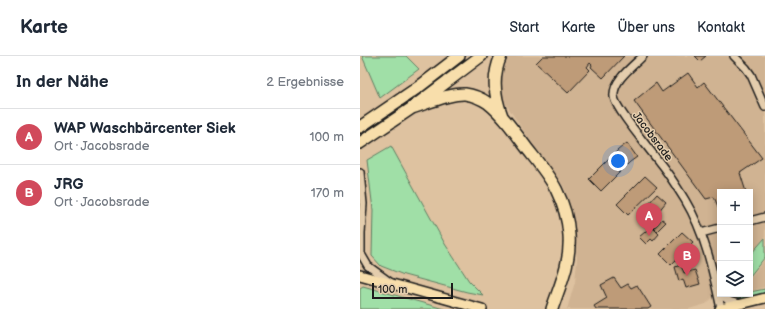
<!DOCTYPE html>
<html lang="de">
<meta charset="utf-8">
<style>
:root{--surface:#fff;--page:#f6f6f7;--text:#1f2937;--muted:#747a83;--line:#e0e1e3;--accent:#d1495b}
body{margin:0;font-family:"Balsamiq Sans",sans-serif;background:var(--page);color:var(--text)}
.controls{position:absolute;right:12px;bottom:12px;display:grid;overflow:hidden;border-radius:0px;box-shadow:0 2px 10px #0003}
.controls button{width:36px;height:36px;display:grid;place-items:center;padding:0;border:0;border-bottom:1px solid var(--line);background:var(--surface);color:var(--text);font:20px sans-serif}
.scale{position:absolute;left:12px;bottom:10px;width:81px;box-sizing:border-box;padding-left:4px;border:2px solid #1c1c1c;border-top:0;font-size:11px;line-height:14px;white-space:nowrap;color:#1c1c1c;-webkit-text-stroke:3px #e4cdad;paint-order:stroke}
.you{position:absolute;left:258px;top:105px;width:14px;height:14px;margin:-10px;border:3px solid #fff;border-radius:50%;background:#1a73e8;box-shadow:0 0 0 6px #1a73e833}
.badge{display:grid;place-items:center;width:26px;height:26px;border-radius:50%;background:var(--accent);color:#fff;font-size:13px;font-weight:700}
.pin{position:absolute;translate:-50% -33px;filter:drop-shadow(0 1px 2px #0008)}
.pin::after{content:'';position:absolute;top:21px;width:14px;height:12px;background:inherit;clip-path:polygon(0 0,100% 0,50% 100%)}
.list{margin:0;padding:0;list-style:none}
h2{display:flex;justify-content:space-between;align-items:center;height:52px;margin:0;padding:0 16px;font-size:17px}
h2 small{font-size:13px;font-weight:400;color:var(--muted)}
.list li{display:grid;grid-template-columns:26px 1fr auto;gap:12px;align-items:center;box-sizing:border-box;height:56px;padding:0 16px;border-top:1px solid var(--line)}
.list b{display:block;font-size:15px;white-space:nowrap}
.list p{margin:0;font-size:13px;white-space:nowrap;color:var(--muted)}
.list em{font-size:13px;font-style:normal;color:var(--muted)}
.icon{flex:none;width:22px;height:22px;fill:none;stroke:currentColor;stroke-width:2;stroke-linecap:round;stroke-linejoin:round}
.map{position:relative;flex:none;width:405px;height:253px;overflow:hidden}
header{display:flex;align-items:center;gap:24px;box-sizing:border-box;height:56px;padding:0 20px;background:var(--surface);border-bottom:1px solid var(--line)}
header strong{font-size:19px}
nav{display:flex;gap:22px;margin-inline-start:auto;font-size:14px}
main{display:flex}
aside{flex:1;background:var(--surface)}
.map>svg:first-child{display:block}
</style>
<header>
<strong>Karte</strong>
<nav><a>Start</a><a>Karte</a><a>Über uns</a><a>Kontakt</a></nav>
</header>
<main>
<aside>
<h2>In der Nähe<small>2 Ergebnisse</small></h2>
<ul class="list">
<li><span class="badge">A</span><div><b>WAP Waschbärcenter Siek</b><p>Ort · Jacobsrade</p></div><em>100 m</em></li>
<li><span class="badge">B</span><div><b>JRG</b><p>Ort · Jacobsrade</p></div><em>170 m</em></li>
</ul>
</aside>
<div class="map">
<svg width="405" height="253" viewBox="0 0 405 253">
<rect width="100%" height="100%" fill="#dec2a0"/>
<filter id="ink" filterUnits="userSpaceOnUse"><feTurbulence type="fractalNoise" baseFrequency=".025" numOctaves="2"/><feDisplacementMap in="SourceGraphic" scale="8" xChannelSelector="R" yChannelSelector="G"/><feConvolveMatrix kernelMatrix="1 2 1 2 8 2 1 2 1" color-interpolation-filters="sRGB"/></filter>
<g filter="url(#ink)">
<!-- built -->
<path fill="#d0b392" d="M147,0H405V182L390,199V136H360V234L346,248L329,253H207L215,226L217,205L214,163L204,131L163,74L142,42V22Z
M405,203V231L390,235V223Z"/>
<!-- green -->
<path fill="#a0dfa7" stroke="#5e7e62" d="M2,0H46L59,13L20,42Z
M31,90L85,188L109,225L123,239L107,236L44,219L21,210L12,200L13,154L7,104Z
M405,182V201L390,220V199Z
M3,230L84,253H0V232Z
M405,233V237L375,244L380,239L390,238V236Z"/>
<!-- building -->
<path fill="#be9b78" stroke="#1c1c1c" d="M183,0H264L243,22L231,11L232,9L230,7L227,11L230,14L208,37L176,7Z
M335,0H346L340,5Z
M328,17L338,31L344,26L402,102L380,117L386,136H360V153H359L354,141L346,143L274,45L296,27L302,36Z
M267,87L277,101L270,106L241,135L229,123L258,94Z
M285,120L297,131L268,159L257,148Z
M297,138L306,146L298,156L289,147Z
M302,163L306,166L297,175L294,172Z
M293,172L299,178L293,185L291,183L286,188L279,181L285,176L288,173L290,175Z
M322,176L333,186L311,209L300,198Z
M321,209L324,217L335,214L340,228L326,232L323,223L319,225L315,211Z
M254,222L261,232L268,228L271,232L277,229L291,251L288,253H236L234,250L247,242L241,229Z"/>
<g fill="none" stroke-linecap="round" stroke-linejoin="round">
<defs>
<path id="minor" d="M283,0C273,10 252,25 254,41C256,54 290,93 299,106C309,118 317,131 325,144C345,177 353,215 361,253
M374,0L386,12L391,19L405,51
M0,116L3,148L1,177V198L8,210L30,226
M390,165L405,161
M341,177L360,172
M361,238L369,245L379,248"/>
<path id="major" d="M0,219L122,253
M360,253L405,242"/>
<path id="highway" d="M141,0C132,20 134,40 142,60
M52,52C68,47 90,37 105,38C113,39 122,43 128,47C143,59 154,75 166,91C176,104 188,118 196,133C203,147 208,163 209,179C211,206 200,229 192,253
M0,71L60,30L99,0
M0,87L52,52L121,0"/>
</defs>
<!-- minor casing -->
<use href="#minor" stroke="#1c1c1c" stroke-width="10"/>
<!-- major casing -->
<use href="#major" stroke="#1c1c1c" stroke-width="12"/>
<!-- highway casing -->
<use href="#highway" stroke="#1c1c1c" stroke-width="14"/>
<!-- minor -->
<use href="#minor" stroke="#e4cdad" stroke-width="7"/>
<!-- major -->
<use href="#major" stroke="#f8deab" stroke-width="9"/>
<!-- highway -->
<use href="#highway" stroke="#f8deab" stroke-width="11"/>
</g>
</g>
<g text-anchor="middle" stroke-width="3" stroke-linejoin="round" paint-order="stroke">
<!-- street labels -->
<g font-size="11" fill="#1c1c1c" stroke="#e4cdad">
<text transform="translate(293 80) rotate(53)" y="4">Jacobsrade</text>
</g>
</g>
</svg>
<div class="controls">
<button>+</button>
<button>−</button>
<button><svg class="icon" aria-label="layers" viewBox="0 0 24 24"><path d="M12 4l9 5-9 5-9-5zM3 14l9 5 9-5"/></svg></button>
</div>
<div class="scale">100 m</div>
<div class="you"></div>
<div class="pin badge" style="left:289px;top:180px">A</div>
<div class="pin badge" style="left:327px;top:220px">B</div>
</div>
</main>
